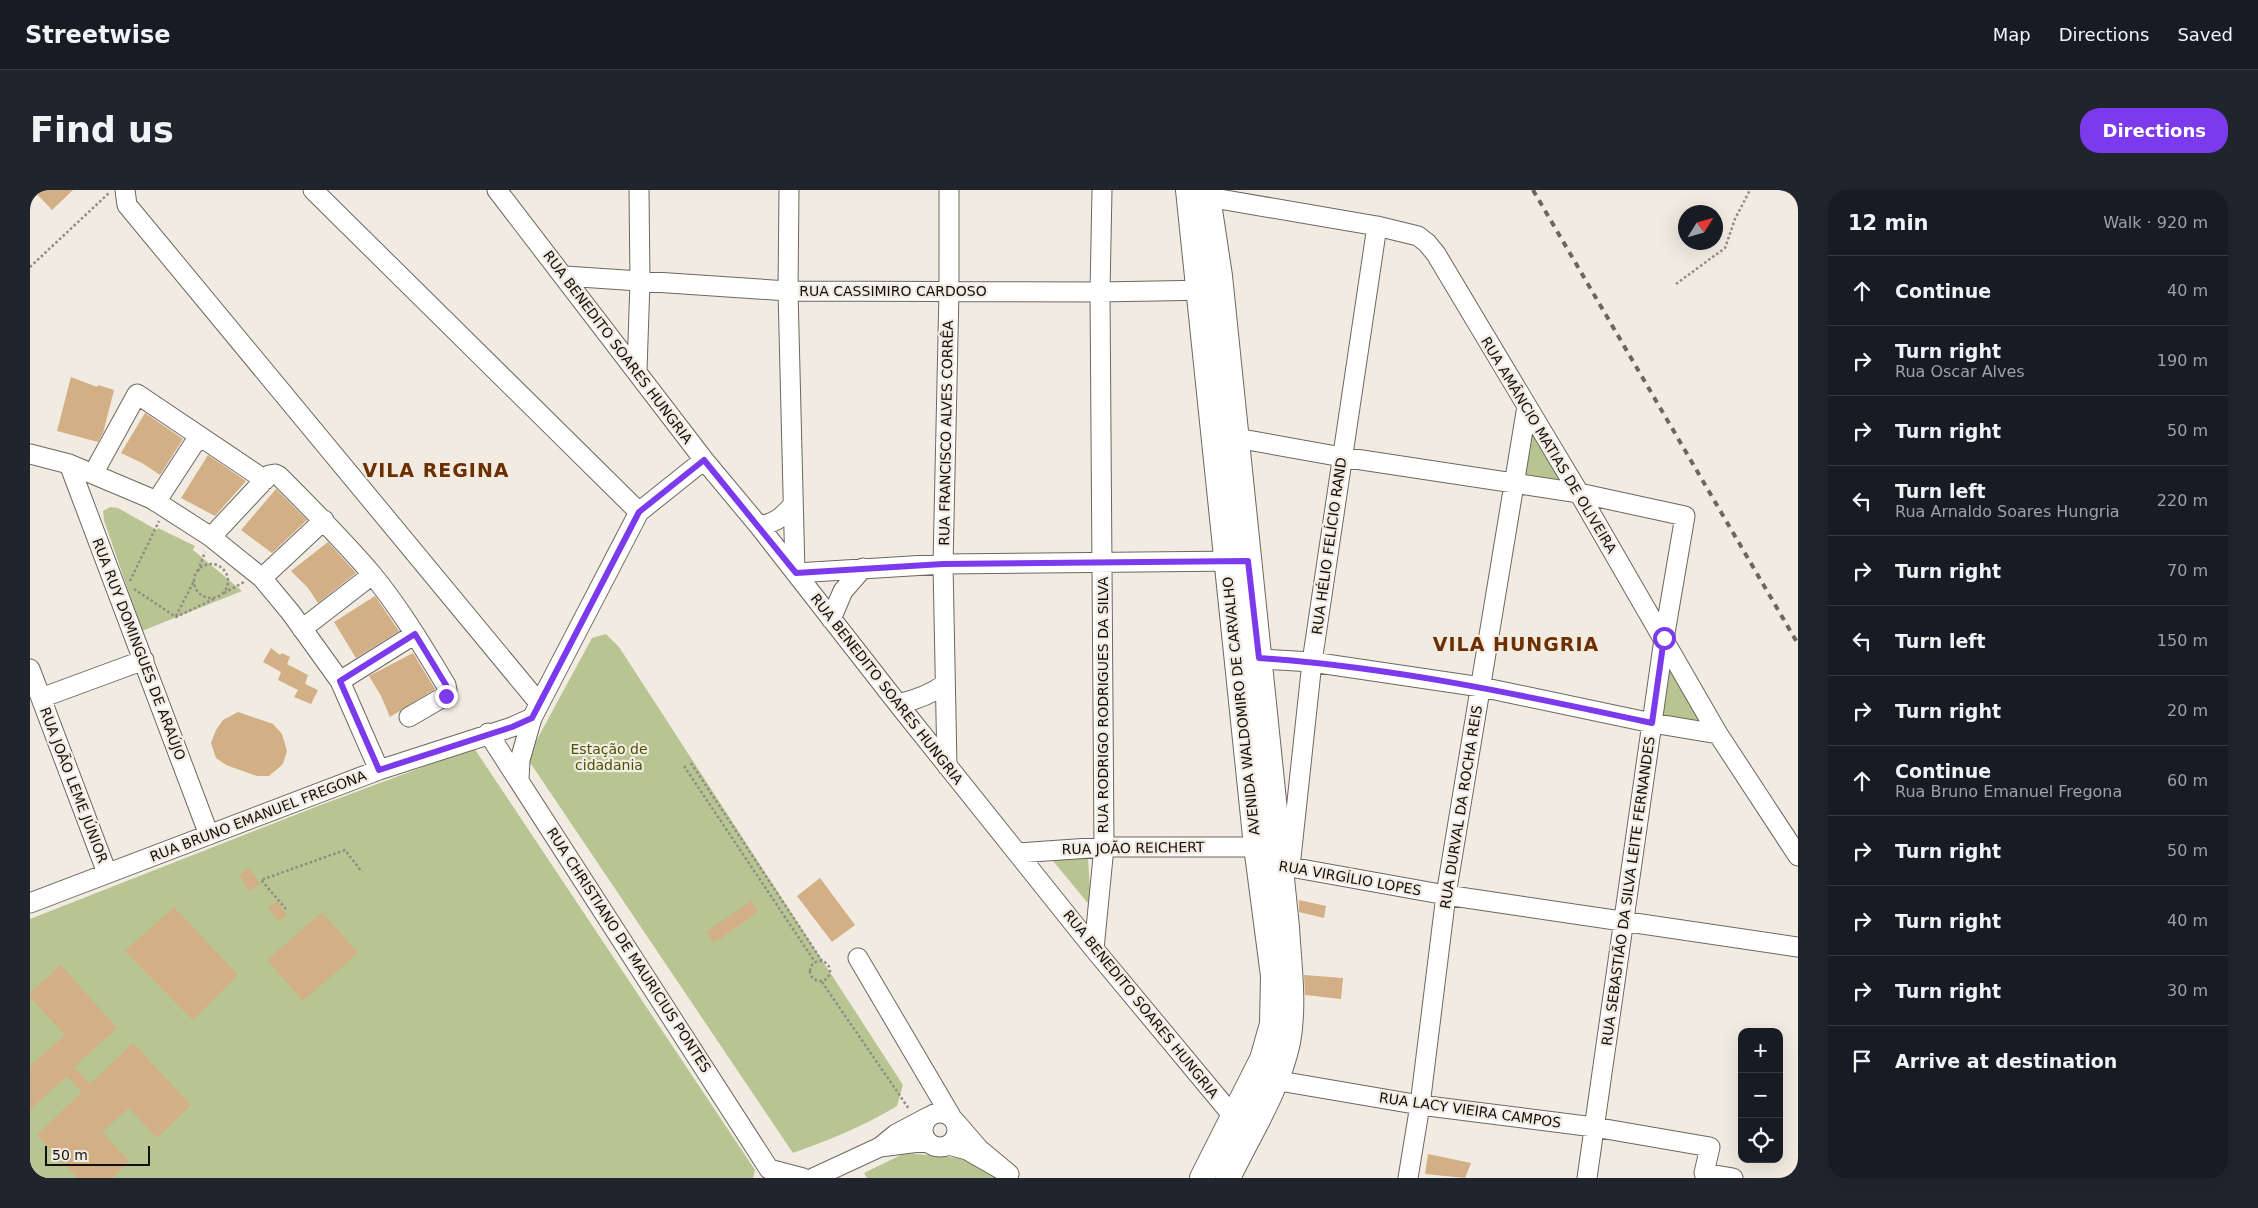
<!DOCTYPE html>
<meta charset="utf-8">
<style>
:root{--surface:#171b24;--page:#20242c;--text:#f1f3f6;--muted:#9ea1a6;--line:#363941;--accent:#7c3aed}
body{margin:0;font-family:"DejaVu Sans",sans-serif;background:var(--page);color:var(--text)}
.controls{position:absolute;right:15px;bottom:15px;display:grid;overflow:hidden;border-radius:10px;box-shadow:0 5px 20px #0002}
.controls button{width:45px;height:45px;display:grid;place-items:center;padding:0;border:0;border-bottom:1px solid var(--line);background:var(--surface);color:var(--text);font:25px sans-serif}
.compass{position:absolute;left:1648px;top:15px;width:45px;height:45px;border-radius:50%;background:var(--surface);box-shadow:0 5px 20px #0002;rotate:53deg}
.scale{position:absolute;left:15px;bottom:12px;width:105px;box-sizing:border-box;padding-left:5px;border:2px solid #12100d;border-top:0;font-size:14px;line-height:18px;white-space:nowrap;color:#12100d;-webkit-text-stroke:4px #f2ebe1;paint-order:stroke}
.stop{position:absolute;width:15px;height:15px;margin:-11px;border:4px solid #7c3aed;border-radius:50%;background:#fff}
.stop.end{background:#7c3aed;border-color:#fff;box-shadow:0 1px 5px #0008}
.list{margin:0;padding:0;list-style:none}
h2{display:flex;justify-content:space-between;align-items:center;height:65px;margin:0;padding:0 20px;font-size:21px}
h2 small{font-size:16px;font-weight:400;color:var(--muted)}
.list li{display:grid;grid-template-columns:32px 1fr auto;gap:15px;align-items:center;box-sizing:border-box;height:70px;padding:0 20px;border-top:1px solid var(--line)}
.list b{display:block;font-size:19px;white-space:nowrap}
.list p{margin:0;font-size:16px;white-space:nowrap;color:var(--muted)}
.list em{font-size:16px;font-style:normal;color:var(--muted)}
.icon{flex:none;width:28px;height:28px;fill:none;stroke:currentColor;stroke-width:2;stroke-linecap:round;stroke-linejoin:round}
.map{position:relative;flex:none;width:1768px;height:988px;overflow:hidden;border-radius:20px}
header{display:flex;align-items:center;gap:30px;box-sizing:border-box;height:70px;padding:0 25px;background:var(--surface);border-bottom:1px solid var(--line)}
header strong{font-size:24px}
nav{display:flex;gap:28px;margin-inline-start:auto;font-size:18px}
.intro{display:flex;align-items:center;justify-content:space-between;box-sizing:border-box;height:120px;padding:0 30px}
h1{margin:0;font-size:35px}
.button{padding:12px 22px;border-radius:20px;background:var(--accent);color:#fff;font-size:18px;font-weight:700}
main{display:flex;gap:30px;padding:0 30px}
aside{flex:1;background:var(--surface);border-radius:20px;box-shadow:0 5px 20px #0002}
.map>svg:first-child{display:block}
</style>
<header>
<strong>Streetwise</strong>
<nav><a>Map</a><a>Directions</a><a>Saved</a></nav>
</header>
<div class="intro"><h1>Find us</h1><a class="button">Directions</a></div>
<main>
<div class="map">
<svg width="1768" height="988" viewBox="0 0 1768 988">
<rect width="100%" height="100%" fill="#f2ebe1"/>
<!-- green -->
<path fill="#b8c593" d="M1497,224L1544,299L1486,292Z
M80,317L88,318L127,340L128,338L165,356L163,360L212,401L112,441L74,330L73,321Z
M576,444L589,457L873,895L867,916C834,936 799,950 763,963L497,568L562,448Z
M1635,454L1684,541L1624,532Z
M444,558L725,980L723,988H0V729L288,616Z
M1019,666L1058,668L1061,717Z
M875,963L931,968L967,988H837L834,983Z"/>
<!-- building -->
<path fill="#d2af85" d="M3,0H43L22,20Z
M41,187L67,197L68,195L84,200L73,243L68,252L27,241Z
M115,223L153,249L130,285L112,273L91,263Z
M178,265L216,291L185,326L151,308Z
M246,299L277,330L242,363L211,340Z
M298,352L326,383L288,413L278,398L261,381Z
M345,406L369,441L326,468L304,432Z
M241,458L250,465L252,463L260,467L257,474L278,485L275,494L288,500L281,514L264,507L268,500L248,490L251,482L233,472Z
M383,463L405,499L360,527L351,506L339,486Z
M208,522L243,534L252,544L257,561L253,574L239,586H227L196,575L186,568L181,553L186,540L193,530Z
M220,678L230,694L219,701L209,685Z
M790,688L825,735L802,752L767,706Z
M1269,710L1296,716L1294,728L1269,722Z
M247,711L257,725L249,732L238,718Z
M721,711L728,722L684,753L676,742Z
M144,717L208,785L163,830L95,761Z
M292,722L328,763L273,811L237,770Z
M31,775L87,838L44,877L60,894L103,853L161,915L127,948L99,918L72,942L99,971L82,988H48L7,945L52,902L37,886L0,920V876L35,845L0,807V803Z
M1274,785L1313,788L1311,809L1275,805Z
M1398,964L1441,973L1435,988L1395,984Z"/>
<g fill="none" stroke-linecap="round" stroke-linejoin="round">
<defs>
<path id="minor" d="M95,0L97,15L509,513
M283,0L609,322
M467,0L674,270L729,336L868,514L1064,759L1202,925L1213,934
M759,0L758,101L765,382
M1166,5L1347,36L1388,46L1397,53L1406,64L1549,303L1688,544L1768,666
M535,86L758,101L1070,102L1182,100
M607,180L610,92L609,0
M1195,246L1312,267L1549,303L1655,326L1634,449L1557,988
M0,264L39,274L122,309L181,347L232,388L261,423L310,491L349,580
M39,274L179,645
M63,284L107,204L235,290
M126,312L169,246
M729,336C746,333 752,327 763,315
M181,347L239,285L245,284L249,286C281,318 312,349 341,383C370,418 393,457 416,495L417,500L415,506L379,527
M766,383L913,374L1210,371
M232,388L294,330
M801,429L813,401L833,378
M272,439L342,385
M1216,468L1282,472L1451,497L1622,533L1688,544
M0,479L77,683
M310,491L385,444
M11,508L114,470
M868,514C886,510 900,505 915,494
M458,543L739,979L773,988
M917,576L913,374L919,101V0
M489,589L490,570L502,528L609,322L674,270
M988,663L1074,657H1240
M1249,675L1416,705L1768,757
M1260,677L1282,472L1347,36
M0,713L349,580L482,537L502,528
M1064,759L1074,657L1070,102L1072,0
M828,768L921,926
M1232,888L1390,915L1564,937L1680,957L1674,983L1703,988
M893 940a17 17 0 1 1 34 0a17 17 0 1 1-34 0Z
M897,951L850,957L866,944L900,926
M919,955L937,960L979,984L949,959L924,930
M783,988L850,957
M1378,988L1390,915L1416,705L1497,216"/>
<path id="major" d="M1158,0L1226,656L1243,786L1242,834L1232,869L1172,988
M1177,0L1190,86L1257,737C1259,774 1265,815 1258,852C1248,900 1219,944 1198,988"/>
</defs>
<!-- minor casing -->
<use href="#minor" stroke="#6d675f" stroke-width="21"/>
<!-- major casing -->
<use href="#major" stroke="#6d675f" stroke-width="26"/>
<!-- path -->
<path stroke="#908b84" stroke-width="2.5" stroke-dasharray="2.5 2.5" stroke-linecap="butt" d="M0,77L79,3
M1646,94L1695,58L1705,29L1720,0
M164 391a17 17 0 1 1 34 0a17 17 0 1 1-34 0Z
M168,381L175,362
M100,391L129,331
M104,399L146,427L186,408
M194,403L214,392
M146,426L164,391
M661,573L792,771
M654,576L785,772
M256,719L231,690L315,660L332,682
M780 781a10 10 0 1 1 20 0a10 10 0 1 1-20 0Z
M792,792L879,919"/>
<!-- minor -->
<use href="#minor" stroke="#fff" stroke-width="19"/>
<!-- major -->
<use href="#major" stroke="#fff" stroke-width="24"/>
<!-- rail -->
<path stroke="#6a6660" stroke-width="4" stroke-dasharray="6 6" stroke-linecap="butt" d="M1503,0L1768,454"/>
</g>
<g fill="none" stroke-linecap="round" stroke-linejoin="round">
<!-- route -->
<path stroke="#7c3aed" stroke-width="6" d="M416,506L417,500L416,495L385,444L310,491L349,580L482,537L502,528L609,322L674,270L766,383L913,374L1218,371L1229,468C1362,477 1492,505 1622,533L1634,448"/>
</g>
<g text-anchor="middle" stroke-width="4.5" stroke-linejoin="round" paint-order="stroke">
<!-- street labels -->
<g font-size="14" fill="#12100d" stroke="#f2ebe1">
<text x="863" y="106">RUA CASSIMIRO CARDOSO</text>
<text transform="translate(588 157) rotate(53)" y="5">RUA BENEDITO SOARES HUNGRIA</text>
<text transform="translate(916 243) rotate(-89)" y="5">RUA FRANCISCO ALVES CORRÊA</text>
<text transform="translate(1519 255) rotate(59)" y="5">RUA AMÂNCIO MATIAS DE OLIVEIRA</text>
<text transform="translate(1299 356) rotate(-82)" y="5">RUA HÉLIO FELÍCIO RAND</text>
<text transform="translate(109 459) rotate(69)" y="5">RUA RUY DOMINGUES DE ARAÚJO</text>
<text transform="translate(857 499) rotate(52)" y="5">RUA BENEDITO SOARES HUNGRIA</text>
<text transform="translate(1073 515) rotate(-90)" y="5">RUA RODRIGO RODRIGUES DA SILVA</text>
<text transform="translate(1211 516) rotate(-96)" y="5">AVENIDA WALDOMIRO DE CARVALHO</text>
<text transform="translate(44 595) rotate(69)" y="5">RUA JOÃO LEME JÚNIOR</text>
<text transform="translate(1431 617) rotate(-81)" y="5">RUA DURVAL DA ROCHA REIS</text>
<text transform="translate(228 626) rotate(-21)" y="5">RUA BRUNO EMANUEL FREGONA</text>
<text transform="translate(1103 658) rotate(-1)" y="5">RUA JOÃO REICHERT</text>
<text transform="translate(1320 688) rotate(10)" y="5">RUA VIRGÍLIO LOPES</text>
<text transform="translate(1598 701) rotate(-82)" y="5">RUA SEBASTIÃO DA SILVA LEITE FERNANDES</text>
<text transform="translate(599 760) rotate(57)" y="5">RUA CHRISTIANO DE MAURICIUS PONTES</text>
<text transform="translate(1111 814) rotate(51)" y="5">RUA BENEDITO SOARES HUNGRIA</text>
<text transform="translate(1440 920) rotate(8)" y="5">RUA LACY VIEIRA CAMPOS</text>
</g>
<!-- park labels -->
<g font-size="14" fill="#465300" stroke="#f2ebe1">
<text x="579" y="564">Estação de<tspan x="579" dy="16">cidadania</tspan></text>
</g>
<!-- district labels -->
<g font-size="19" font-weight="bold" letter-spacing="1" fill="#6c2f02" stroke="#f2ebe1">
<text x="406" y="287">VILA REGINA</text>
<text x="1486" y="461">VILA HUNGRIA</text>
</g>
</g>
</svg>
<div class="controls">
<button>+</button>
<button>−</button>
<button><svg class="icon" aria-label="locate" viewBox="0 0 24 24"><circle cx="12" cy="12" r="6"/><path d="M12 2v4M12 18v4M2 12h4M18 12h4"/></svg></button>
</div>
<svg class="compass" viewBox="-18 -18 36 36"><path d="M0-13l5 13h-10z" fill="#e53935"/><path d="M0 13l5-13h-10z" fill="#9ea1a6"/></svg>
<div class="scale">50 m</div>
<div class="stop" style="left:1634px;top:448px"></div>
<div class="stop end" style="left:416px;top:506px"></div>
</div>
<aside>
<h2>12 min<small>Walk · 920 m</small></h2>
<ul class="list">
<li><svg class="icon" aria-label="ahead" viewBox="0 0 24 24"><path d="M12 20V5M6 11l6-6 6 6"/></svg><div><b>Continue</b></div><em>40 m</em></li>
<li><svg class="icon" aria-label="right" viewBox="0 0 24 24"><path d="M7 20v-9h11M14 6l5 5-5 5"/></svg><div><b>Turn right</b><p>Rua Oscar Alves</p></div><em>190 m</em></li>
<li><svg class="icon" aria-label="right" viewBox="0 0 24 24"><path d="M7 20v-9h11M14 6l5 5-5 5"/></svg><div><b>Turn right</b></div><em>50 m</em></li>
<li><svg class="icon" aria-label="left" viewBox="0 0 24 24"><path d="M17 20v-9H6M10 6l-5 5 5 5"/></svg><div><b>Turn left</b><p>Rua Arnaldo Soares Hungria</p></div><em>220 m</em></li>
<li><svg class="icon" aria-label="right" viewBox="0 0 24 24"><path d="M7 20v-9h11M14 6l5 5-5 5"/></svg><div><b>Turn right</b></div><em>70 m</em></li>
<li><svg class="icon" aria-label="left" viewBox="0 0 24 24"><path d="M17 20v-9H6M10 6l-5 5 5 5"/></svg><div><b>Turn left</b></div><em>150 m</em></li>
<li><svg class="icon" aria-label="right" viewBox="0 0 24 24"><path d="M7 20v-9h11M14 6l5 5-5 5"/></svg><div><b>Turn right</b></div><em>20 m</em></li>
<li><svg class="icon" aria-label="ahead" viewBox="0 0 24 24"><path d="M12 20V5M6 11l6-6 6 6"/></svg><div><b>Continue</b><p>Rua Bruno Emanuel Fregona</p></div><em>60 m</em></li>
<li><svg class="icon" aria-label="right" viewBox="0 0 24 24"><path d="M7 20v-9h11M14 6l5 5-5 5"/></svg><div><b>Turn right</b></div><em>50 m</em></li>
<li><svg class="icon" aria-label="right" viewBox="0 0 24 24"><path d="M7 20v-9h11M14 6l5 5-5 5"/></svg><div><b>Turn right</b></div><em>40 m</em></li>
<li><svg class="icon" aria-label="right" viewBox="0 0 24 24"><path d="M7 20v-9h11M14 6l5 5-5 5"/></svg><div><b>Turn right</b></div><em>30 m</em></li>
<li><svg class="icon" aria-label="arrive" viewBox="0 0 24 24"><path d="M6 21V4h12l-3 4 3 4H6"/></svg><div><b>Arrive at destination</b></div></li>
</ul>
</aside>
</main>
